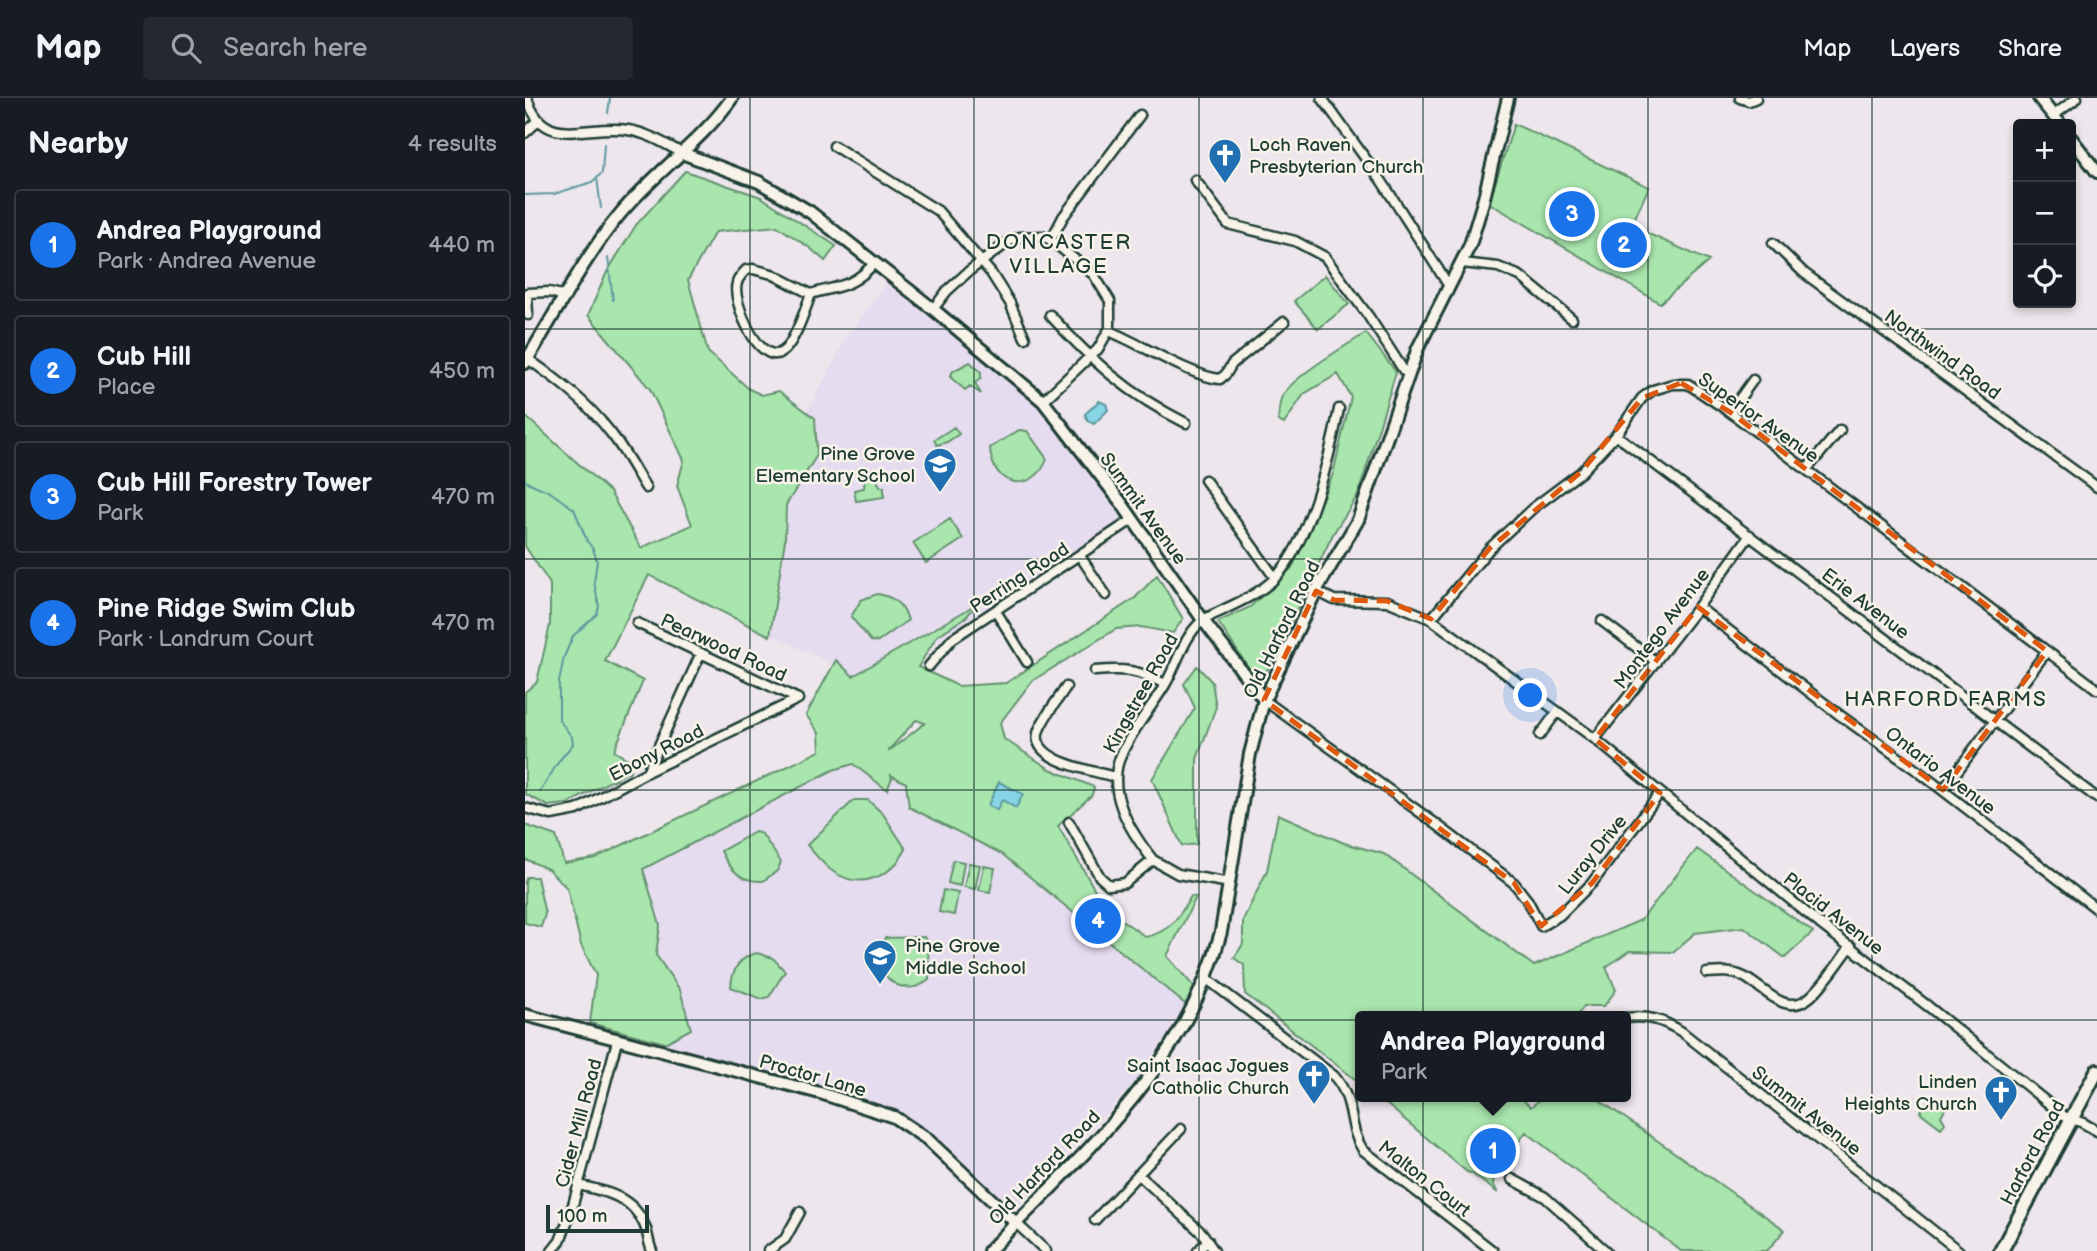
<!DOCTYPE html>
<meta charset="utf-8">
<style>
:root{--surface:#171b24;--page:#242831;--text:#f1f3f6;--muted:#9ea1a6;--line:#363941;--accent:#1a73e8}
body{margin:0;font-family:"Balsamiq Sans",sans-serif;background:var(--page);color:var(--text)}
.controls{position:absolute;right:21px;top:21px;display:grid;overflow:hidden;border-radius:7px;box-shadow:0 4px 10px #0003}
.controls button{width:63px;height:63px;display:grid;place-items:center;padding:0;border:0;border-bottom:2px solid var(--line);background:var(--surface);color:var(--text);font:35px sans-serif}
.scale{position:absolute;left:21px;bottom:18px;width:103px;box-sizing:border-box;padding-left:7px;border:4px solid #1f3d34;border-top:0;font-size:19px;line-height:24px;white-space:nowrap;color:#1f3d34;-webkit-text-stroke:5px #f7f3e8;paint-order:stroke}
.you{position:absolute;left:1006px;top:598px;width:24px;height:24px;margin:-18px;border:5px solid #fff;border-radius:50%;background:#1a73e8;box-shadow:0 0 0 10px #1a73e833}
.badge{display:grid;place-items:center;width:46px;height:46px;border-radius:50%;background:var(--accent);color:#fff;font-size:23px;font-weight:700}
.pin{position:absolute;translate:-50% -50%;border:4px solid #fff;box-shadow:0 2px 7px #0006}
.popup{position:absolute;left:830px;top:913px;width:276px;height:91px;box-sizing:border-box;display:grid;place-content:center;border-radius:7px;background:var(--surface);filter:drop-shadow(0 2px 5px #0005);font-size:23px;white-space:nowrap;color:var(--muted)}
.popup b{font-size:26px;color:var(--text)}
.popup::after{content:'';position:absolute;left:50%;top:100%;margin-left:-14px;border:14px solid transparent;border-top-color:var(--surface)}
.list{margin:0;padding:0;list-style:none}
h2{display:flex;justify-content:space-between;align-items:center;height:91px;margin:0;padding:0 28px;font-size:30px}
h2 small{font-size:23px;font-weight:400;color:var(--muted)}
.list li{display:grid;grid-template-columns:46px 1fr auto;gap:21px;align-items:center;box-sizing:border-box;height:112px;margin:0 14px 14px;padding:0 14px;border:2px solid var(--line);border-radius:7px}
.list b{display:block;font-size:26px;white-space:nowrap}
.list p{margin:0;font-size:23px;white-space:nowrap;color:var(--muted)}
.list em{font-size:23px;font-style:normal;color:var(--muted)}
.icon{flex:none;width:38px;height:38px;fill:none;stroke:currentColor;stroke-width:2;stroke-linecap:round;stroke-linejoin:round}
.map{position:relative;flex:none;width:1572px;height:1153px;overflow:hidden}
header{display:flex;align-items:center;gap:42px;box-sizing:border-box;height:98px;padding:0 35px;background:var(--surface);border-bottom:2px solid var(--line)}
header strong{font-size:33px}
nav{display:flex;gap:38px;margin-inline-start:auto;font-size:24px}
.search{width:490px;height:63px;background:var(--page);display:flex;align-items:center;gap:18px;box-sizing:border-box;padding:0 24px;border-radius:7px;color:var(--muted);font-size:26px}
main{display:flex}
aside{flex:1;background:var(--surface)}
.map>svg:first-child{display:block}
</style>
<header>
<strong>Map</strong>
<div class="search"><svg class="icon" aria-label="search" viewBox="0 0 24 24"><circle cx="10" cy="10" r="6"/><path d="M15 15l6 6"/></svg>Search here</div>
<nav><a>Map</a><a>Layers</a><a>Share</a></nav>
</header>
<main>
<aside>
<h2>Nearby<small>4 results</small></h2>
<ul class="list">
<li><span class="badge">1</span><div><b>Andrea Playground</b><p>Park · Andrea Avenue</p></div><em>440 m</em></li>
<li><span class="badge">2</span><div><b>Cub Hill</b><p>Place</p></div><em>450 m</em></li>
<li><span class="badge">3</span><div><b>Cub Hill Forestry Tower</b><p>Park</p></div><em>470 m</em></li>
<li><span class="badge">4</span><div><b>Pine Ridge Swim Club</b><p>Park · Landrum Court</p></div><em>470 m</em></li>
</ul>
</aside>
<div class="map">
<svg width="1572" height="1153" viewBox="0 0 1572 1153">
<rect width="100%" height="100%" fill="#ede6ec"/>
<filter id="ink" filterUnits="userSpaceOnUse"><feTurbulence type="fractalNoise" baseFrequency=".0143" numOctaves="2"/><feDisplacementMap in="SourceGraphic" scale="14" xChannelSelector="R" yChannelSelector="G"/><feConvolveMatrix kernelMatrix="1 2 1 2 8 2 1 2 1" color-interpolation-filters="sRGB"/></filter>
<g filter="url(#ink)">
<!-- built -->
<path fill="#e6dcef" d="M362,183L474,271L519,313L542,341L595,414L593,424L348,586L220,524L277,323L322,239Z
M333,659L381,685L384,709L477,756L660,906L633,953L612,982L493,1109L475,1102L384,1025L60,931L77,870L50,805Z"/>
<!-- green -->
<path fill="#a9e6ad" stroke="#649270" stroke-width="2" fill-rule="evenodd" d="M989,26L1124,89L1106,128L1184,163L1135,205L964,105Z
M160,73L236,99L311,148L300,163L285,150L252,128L190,134L163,182L183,254L224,291L237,297L254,293L290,320L292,357L261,407L260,442L245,538L124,477L80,563L118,583L89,653L106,663L105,673L42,706L23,708L0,696V594L12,584L25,527V486L0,448V318L85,394L116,450L167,427L152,388L159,362L125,291L63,217L82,174L111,127Z
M800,177L824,206L793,231L769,203Z
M841,235L871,274L833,397L808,436L735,587L693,524L725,509L767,470L808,376L826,299L813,276L779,296L759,326L753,323C754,316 754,307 756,301C763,281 822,247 841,235Z
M445,264L456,274V280L450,285L456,296L445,288L440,292L425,279L428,273Z
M429,329L434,336L422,344L412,347L409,342Z
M494,332L502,333L522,361C510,395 467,392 465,350Z
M346,374L356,389H359V399L331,403L329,392L339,390L340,378Z
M425,421L438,441L401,465L388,445Z
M632,477L658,521L648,535L616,529L591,531L507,583L475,625L479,641L525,671L569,689L567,697L533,728L581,811L621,839C645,834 655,818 666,798L671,799L642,858L670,890L660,906L477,756L384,709L381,685L366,677L367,680L362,692L328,666L308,672L118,771L135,827L131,857L155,892L166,931L140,945L65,925L71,877L56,847L42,790L23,771L0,761V727L31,738L39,765L70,760L295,653L294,635L281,617L311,562L328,578L452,506L441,519L412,538L393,569L433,588L481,585L610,500ZM391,622L400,625L364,653V652Z
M352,496C368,498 378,506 383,522L353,544L346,543L326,519L336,502Z
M672,568L687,584L691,609L672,661V746L657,748L627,681L670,610L659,586Z
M329,702H343L358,716L381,751C367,778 338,792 310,775C299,768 291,757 282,747Z
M753,716L819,745L859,756L1009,868L1116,822L1172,751L1288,834L1260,860L1219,829L1170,835L1148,854L1104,853L1081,869L1091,892L1079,908H1059L1052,918H835V985L720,896L719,867L709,860L718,846V822L742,773Z
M230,734L237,736L256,764L252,773L238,783C216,784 205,772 196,753Z
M428,762L439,764L435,788L423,785Z
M444,765L455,767L450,791L439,789Z
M459,768L470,770L465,794L454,792Z
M2,779H12L20,816L16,829L0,825V783Z
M418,792L433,795L429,817L414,814Z
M399,839L403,845L404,882C375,905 341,871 360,840Z
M232,855L248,860L260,873L244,899L237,901L206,889C207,871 214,859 232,855Z
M1407,998L1422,1007L1416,1018L1420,1025L1416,1030L1395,1014Z
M853,999H998L997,1001L1006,1009L1018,999H1070L1260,1132L1242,1153H1156L1001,1034L969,1077L968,1086L973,1095L946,1075L942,1074Z"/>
<!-- water -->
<path fill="#86d4e5" stroke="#5d989e" stroke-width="2" d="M574,303L581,306L583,312L569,326L563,323L560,316Z
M474,684L498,696L491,710L477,702L472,712L463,707Z"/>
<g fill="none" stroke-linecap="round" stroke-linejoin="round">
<!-- stream -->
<path stroke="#5d989e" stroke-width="2" d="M83,15L85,0
M72,80L76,110
M0,97L29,96L67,84L77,75L79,46
M83,160L88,202
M0,383L25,394L49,411L62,443L68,451L72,463L69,484L74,508L72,516L48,538L39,559L34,584V622L47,639L48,646L34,663L15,694"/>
<defs>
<path id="minor" d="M2,0C19,54 62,25 103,32C123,35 140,46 157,55
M797,0L856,82L924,188
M1215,0L1224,3L1231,0
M1528,18L1552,0
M0,35L13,23
M309,48L413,113L466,175L485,205L500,240
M670,82L703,126L770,143L800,159L844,219L879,273L883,274
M526,142L538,119L615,17
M1248,145L1279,175L1572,389
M937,165L973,169L995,178L1047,221
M228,171L247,176L286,196C281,209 269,247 257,254C234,269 206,202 212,185C213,180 217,176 221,172Z
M286,196C314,188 330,188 349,165
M408,211L422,193L444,173L486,142L494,139L517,138L526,142L569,177L585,203V230L573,251L518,303
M3,217L2,195L24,194L41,198
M525,217C569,265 603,296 661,325
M584,233C614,245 668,279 695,281L701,276L707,266L759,224
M3,261C33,282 62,304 85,334C99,351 109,371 121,390
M1205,314L1228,282
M1091,337L1572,700
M1282,371L1315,332
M680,382L750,480
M555,458L581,497
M791,493L809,502L862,503L906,521L1070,641L1295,826L1404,909L1539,1018L1558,1025L1572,1033
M1173,509L1316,618L1394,674L1572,811
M471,513L502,564
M906,521L965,450L1008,410L1056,374L1091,337L1117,300L1128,292L1148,286H1163L1205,314L1572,591
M1077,523L1131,564
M112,525L273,601
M404,568L427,541L607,422
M570,573C600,570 613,572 640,586
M541,589C533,602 520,617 514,632C502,663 570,673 590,679
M739,602L907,723L989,785L1003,803L1016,828L1035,817L1067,785L1135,695
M1015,637L1032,614
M1070,641L1173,509L1225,437
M122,674L176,555
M1418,692L1522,553
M0,710L26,717L52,712L122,674L273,601
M544,724L575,779L584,787L600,785L628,762L653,776L705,785
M628,762C605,733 579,692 597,655C608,631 626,610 640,587C652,567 658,539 677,523C683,518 693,515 700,511C717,503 738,493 750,480C784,445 805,358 814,311
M1182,875C1194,874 1208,873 1219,879C1239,889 1260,920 1285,899C1301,885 1313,865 1326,848
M682,881L809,978C831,1003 822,1028 838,1052L968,1153
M1101,920C1123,917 1138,922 1157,934L1434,1153
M613,1076L678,1136L689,1153
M987,1081L1020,1099L1081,1153
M53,1087C79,1093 107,1098 119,1126C123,1134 123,1144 127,1153
M570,1122L656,1031
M491,1125L521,1153
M27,1153L35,1143L46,1114L92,943
M243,1153L260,1141L275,1114
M673,1153L683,1142"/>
<path id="tertiary" d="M1514,0L1535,26
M1546,40L1572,74
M157,55L234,84L285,114L408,211L518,303L595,403L678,522L739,602
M0,265C29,218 60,158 95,116C130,74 176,44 207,0
M0,917L295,995L369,1019L402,1041L491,1125
M464,1153C557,1056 661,969 696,834L725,656L739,602L791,493L833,422L893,250L945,147L958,104L983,0"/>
<path id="secondary" d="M1476,1153L1572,973"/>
</defs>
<!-- minor casing -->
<use href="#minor" stroke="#1f3d34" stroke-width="13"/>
<!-- tertiary casing -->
<use href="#tertiary" stroke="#1f3d34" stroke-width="16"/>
<!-- secondary casing -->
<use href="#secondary" stroke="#1f3d34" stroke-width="18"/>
<!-- minor -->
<use href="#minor" stroke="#f7f3e8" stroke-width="8"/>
<!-- tertiary -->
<use href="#tertiary" stroke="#f7f3e8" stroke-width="10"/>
<!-- secondary -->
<use href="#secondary" stroke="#f7f3e8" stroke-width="12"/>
</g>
</g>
<!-- marked area -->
<path fill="none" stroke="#de580e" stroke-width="5" stroke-dasharray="14 9" stroke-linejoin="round" d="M1156,285L1205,314L1522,553L1418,692L1173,509L1070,641L1135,695L1067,785L1016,828L989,785L739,602L791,493L809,502L862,503L906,521L965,450L1056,374L1117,300Z"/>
<!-- grid -->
<path fill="none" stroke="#1f3d34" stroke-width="2" stroke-opacity="0.55" d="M225,0V1153M449,0V1153M674,0V1153M898,0V1153M1123,0V1153M1347,0V1153M0,231H1572M0,461H1572M0,692H1572M0,922H1572"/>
<!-- icons -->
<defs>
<symbol id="church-pin" viewBox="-11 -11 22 30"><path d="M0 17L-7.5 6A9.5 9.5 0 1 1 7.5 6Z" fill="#1f6fb2" stroke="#f7f3e8"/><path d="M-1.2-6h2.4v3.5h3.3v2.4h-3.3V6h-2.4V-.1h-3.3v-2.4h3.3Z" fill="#fff"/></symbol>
<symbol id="school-pin" viewBox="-11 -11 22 30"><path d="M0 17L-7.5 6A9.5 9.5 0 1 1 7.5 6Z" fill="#1f6fb2" stroke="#f7f3e8"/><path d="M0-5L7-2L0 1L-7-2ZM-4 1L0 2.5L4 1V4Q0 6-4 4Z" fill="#fff"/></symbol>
</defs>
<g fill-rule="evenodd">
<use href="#church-pin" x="681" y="38" width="38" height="52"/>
<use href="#school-pin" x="396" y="347" width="38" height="52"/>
<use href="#school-pin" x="336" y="839" width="38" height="52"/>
<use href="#church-pin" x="770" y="959" width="38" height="52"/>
<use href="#church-pin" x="1457" y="975" width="38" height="52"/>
</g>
<g text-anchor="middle" stroke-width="5" stroke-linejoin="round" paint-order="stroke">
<!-- poi labels -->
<g font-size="19" fill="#1f3d34" stroke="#f7f3e8" text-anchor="end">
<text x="724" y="53" text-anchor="start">Loch Raven<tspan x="724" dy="22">Presbyterian Church</tspan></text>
<text x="390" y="362">Pine Grove<tspan x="390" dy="22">Elementary School</tspan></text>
<text x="380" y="854" text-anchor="start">Pine Grove<tspan x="380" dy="22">Middle School</tspan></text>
<text x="764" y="974">Saint Isaac Jogues<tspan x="764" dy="22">Catholic Church</tspan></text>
<text x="1452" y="990">Linden<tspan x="1452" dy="22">Heights Church</tspan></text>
</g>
<!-- street labels -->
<g font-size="19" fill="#1f3d34" stroke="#f7f3e8">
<text transform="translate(1418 256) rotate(36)" y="7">Northwind Road</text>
<text transform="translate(1234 319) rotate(35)" y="7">Superior Avenue</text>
<text transform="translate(619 410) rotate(54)" y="7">Summit Avenue</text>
<text transform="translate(494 479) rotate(-33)" y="7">Perring Road</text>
<text transform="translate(1341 505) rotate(37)" y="7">Erie Avenue</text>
<text transform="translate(1136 530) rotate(-53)" y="7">Montego Avenue</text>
<text transform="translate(756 531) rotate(-64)" y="7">Old Harford Road</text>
<text transform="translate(199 549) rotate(25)" y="7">Pearwood Road</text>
<text transform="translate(615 595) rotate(-61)" y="7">Kingstree Road</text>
<text transform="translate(131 654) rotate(-27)" y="7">Ebony Road</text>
<text transform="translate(1416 672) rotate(37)" y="7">Ontario Avenue</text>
<text transform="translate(1067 756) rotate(-51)" y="7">Luray Drive</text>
<text transform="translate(1309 815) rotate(38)" y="7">Placid Avenue</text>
<text transform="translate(288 977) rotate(16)" y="7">Proctor Lane</text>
<text transform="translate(1282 1012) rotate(38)" y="7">Summit Avenue</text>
<text transform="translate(53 1025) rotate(-75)" y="7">Cider Mill Road</text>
<text transform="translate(1507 1054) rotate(-62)" y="7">Harford Road</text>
<text transform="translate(519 1069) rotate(-46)" y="7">Old Harford Road</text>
<text transform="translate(900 1080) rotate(38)" y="7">Malton Court</text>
</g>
<!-- neighbourhood labels -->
<g font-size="21" letter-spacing="2" fill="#1f3d34" stroke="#f7f3e8">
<text x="534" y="151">DONCASTER<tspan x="534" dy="24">VILLAGE</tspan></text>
<text x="1421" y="608">HARFORD FARMS</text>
</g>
</g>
</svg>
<div class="controls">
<button>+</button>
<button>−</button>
<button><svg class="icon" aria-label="locate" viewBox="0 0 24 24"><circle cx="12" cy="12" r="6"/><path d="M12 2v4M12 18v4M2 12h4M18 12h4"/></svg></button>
</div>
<div class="scale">100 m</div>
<div class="you"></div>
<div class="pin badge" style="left:968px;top:1053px">1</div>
<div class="popup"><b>Andrea Playground</b>Park</div>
<div class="pin badge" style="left:1099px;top:147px">2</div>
<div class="pin badge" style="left:1047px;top:116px">3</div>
<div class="pin badge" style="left:573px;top:823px">4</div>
</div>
</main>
